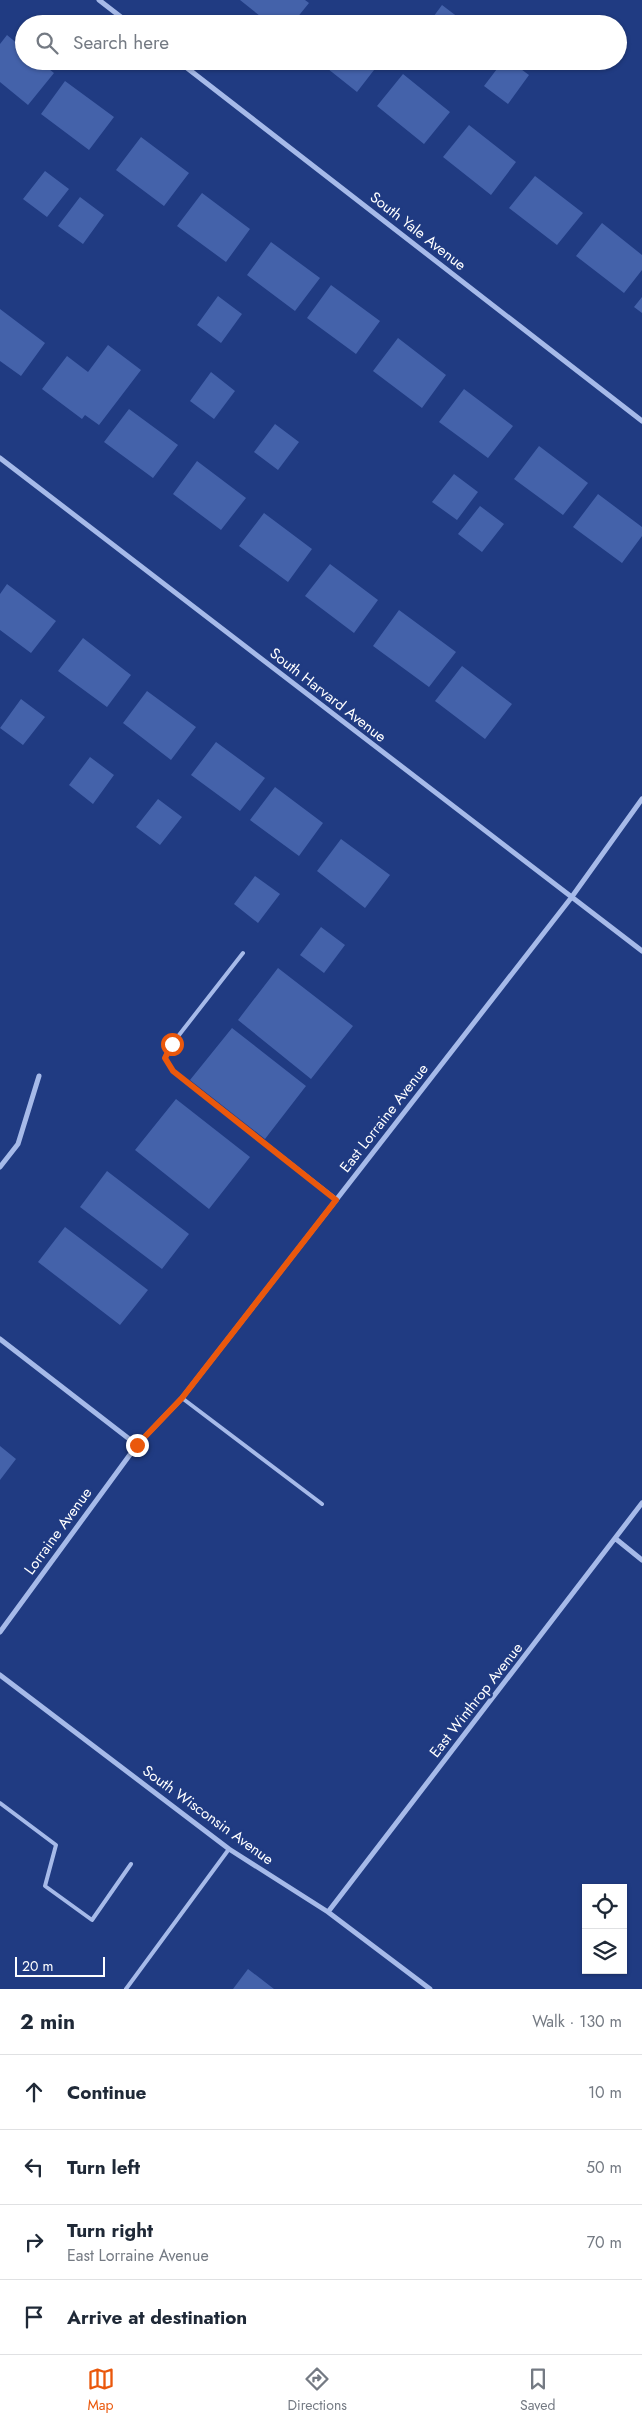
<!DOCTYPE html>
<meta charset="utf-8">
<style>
:root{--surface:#fff;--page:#f6f6f7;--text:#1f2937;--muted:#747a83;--line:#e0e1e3;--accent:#ea580c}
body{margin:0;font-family:Jost,sans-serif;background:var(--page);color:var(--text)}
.controls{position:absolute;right:15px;bottom:15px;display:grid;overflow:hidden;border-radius:0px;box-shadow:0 1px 4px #0004}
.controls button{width:45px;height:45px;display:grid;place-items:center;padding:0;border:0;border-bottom:1px solid var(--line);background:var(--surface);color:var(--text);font:25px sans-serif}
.scale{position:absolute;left:15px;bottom:12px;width:90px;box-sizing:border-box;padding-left:5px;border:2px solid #fff;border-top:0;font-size:14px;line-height:18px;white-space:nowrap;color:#fff;-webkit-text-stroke:4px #203b82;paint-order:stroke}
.stop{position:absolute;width:15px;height:15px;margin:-11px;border:4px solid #ea580c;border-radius:50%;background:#fff}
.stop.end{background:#ea580c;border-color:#fff;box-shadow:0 1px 5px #0008}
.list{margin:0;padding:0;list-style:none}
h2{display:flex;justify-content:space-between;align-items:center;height:65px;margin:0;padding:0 20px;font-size:21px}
h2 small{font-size:16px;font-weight:400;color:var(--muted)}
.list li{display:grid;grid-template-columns:32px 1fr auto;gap:15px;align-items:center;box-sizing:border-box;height:75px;padding:0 20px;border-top:1px solid var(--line)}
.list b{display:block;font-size:19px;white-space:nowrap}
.list p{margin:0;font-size:16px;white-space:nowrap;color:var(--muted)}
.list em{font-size:16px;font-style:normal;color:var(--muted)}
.icon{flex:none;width:28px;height:28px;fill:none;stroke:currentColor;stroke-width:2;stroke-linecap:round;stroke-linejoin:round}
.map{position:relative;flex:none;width:642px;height:1989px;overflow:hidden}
.search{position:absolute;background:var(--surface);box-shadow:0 1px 4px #0004;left:15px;right:15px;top:15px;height:55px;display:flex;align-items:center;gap:12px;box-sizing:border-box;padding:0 18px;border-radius:28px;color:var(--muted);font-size:19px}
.sheet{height:365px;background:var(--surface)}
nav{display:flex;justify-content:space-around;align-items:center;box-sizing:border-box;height:70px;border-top:1px solid var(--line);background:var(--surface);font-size:14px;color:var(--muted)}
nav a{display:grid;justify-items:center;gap:2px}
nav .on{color:var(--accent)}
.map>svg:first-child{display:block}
</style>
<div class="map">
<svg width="642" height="1989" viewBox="0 0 642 1989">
<rect width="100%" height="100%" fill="#203b82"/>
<!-- building -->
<path fill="#4462aa" d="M240,0H305L309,3L292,24H270Z
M442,5L467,24H428Z
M7,35L24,49V61H39L54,73L28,105L0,82V44Z
M318,61H381L357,92Z
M503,61H510L529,75L508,104L484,86Z
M403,74L450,112L424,144L377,106Z
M65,81L114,117L89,150L41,114Z
M469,125L516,162L491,195L443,157Z
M141,137L189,173L164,206L116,170Z
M45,171L69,189L47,217L23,199Z
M535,176L583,213L557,245L509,208Z
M202,193L250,229L226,262L177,226Z
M80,197L104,215L83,244L58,226Z
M602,223L642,255V270L624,293L576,256Z
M271,242L320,278L295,311L247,275Z
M331,285L380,321L356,354L307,318Z
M218,296L242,314L221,343L197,325Z
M642,297V313L634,307Z
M0,309L45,343L21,376L0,361Z
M398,338L446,375L422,408L373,371Z
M108,345L141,370L99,425L85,415L82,419L42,389L67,356L88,372Z
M211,372L235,391L214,419L190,401Z
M464,389L513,426L488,458L439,422Z
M129,409L178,445L153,478L104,442Z
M275,424L299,442L278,470L254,452Z
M539,446L588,483L563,515L514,479Z
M197,461L246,498L221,530L173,494Z
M454,474L478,492L457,520L432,502Z
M598,494L642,527V536L622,563L573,527Z
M480,506L504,524L482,552L458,534Z
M264,513L312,549L288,582L239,546Z
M330,564L378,600L354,633L305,596Z
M7,584L56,621L31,653L0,630V594Z
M399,610L456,652L429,687L373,646Z
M83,638L131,675L107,707L58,671Z
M462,666L512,704L485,739L435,701Z
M147,691L196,727L171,760L123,723Z
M21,699L45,717L23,745L0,728Z
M216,742L265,778L240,811L191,775Z
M90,757L114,775L93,804L69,785Z
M275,787L323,823L299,856L250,820Z
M158,799L182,817L160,845L136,827Z
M341,839L390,875L365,908L317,871Z
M255,876L280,894L258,923L234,904Z
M321,927L345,945L324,973L300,955Z
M278,968L353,1026L311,1079L238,1020Z
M232,1028L306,1086L265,1139L190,1080Z
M176,1099L250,1157L209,1209L135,1150Z
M107,1171L189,1234L162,1269L80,1207Z
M65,1227L148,1290L120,1325L38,1262Z
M0,1446L16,1459L0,1480Z
M248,1969L274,1989H233Z"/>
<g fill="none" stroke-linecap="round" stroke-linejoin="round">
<!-- service -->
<path stroke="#a6bae9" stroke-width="4" d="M243,953L172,1044L165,1058L173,1071L336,1199
M182,1398L322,1504
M0,1803L56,1845L45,1886L92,1920L131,1864
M126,1989L229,1849"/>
<!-- minor -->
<path stroke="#a6bae9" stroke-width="5" d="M99,0L130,24
M178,61L642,421
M0,458L642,951
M0,1167L18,1144L39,1076
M0,1339L137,1445
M616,1539L642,1560
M0,1632L137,1445L182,1398L571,898L642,799
M0,1675L229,1849L328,1912L430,1989
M328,1912L642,1503"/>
</g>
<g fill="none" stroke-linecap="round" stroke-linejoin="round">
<!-- route -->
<path stroke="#ea580c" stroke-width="6" d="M137,1445L182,1398L336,1200L173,1071L165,1058L172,1044"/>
</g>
<g text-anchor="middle" stroke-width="5" stroke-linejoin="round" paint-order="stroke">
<!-- street labels -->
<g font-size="15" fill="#fff" stroke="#203b82">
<text transform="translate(418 231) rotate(38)" y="5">South Yale Avenue</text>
<text transform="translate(328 695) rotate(38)" y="5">South Harvard Avenue</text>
<text transform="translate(384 1118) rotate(-52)" y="5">East Lorraine Avenue</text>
<text transform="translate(58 1531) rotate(-54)" y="5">Lorraine Avenue</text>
<text transform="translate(476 1700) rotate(-52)" y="5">East Winthrop Avenue</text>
<text transform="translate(208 1815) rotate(36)" y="5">South Wisconsin Avenue</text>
</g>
</g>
</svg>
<div class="controls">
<button><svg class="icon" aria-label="locate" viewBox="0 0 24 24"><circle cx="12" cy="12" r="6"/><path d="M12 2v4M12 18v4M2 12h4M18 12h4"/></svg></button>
<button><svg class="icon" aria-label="layers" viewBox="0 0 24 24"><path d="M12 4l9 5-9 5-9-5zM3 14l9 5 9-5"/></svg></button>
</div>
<div class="scale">20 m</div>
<div class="stop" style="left:172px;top:1044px"></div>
<div class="stop end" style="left:137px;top:1445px"></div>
<div class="search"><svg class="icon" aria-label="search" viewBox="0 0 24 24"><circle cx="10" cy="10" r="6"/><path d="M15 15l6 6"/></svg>Search here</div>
</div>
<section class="sheet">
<h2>2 min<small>Walk · 130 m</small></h2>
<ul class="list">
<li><svg class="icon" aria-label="ahead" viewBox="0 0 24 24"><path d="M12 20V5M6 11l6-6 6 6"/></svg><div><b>Continue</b></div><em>10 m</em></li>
<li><svg class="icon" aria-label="left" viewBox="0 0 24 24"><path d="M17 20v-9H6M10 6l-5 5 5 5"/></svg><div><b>Turn left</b></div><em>50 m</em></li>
<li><svg class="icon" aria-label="right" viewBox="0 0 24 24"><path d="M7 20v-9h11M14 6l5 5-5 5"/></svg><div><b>Turn right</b><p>East Lorraine Avenue</p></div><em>70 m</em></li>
<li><svg class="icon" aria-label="arrive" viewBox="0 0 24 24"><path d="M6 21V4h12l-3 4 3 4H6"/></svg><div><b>Arrive at destination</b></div></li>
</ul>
</section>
<nav>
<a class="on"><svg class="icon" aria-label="map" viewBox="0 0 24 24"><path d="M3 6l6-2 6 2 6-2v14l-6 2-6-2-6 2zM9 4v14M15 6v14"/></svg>Map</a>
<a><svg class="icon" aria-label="directions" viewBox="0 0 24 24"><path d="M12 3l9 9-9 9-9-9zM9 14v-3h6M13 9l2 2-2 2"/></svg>Directions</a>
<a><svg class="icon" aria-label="saved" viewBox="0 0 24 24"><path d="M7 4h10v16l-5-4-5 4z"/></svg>Saved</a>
</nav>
